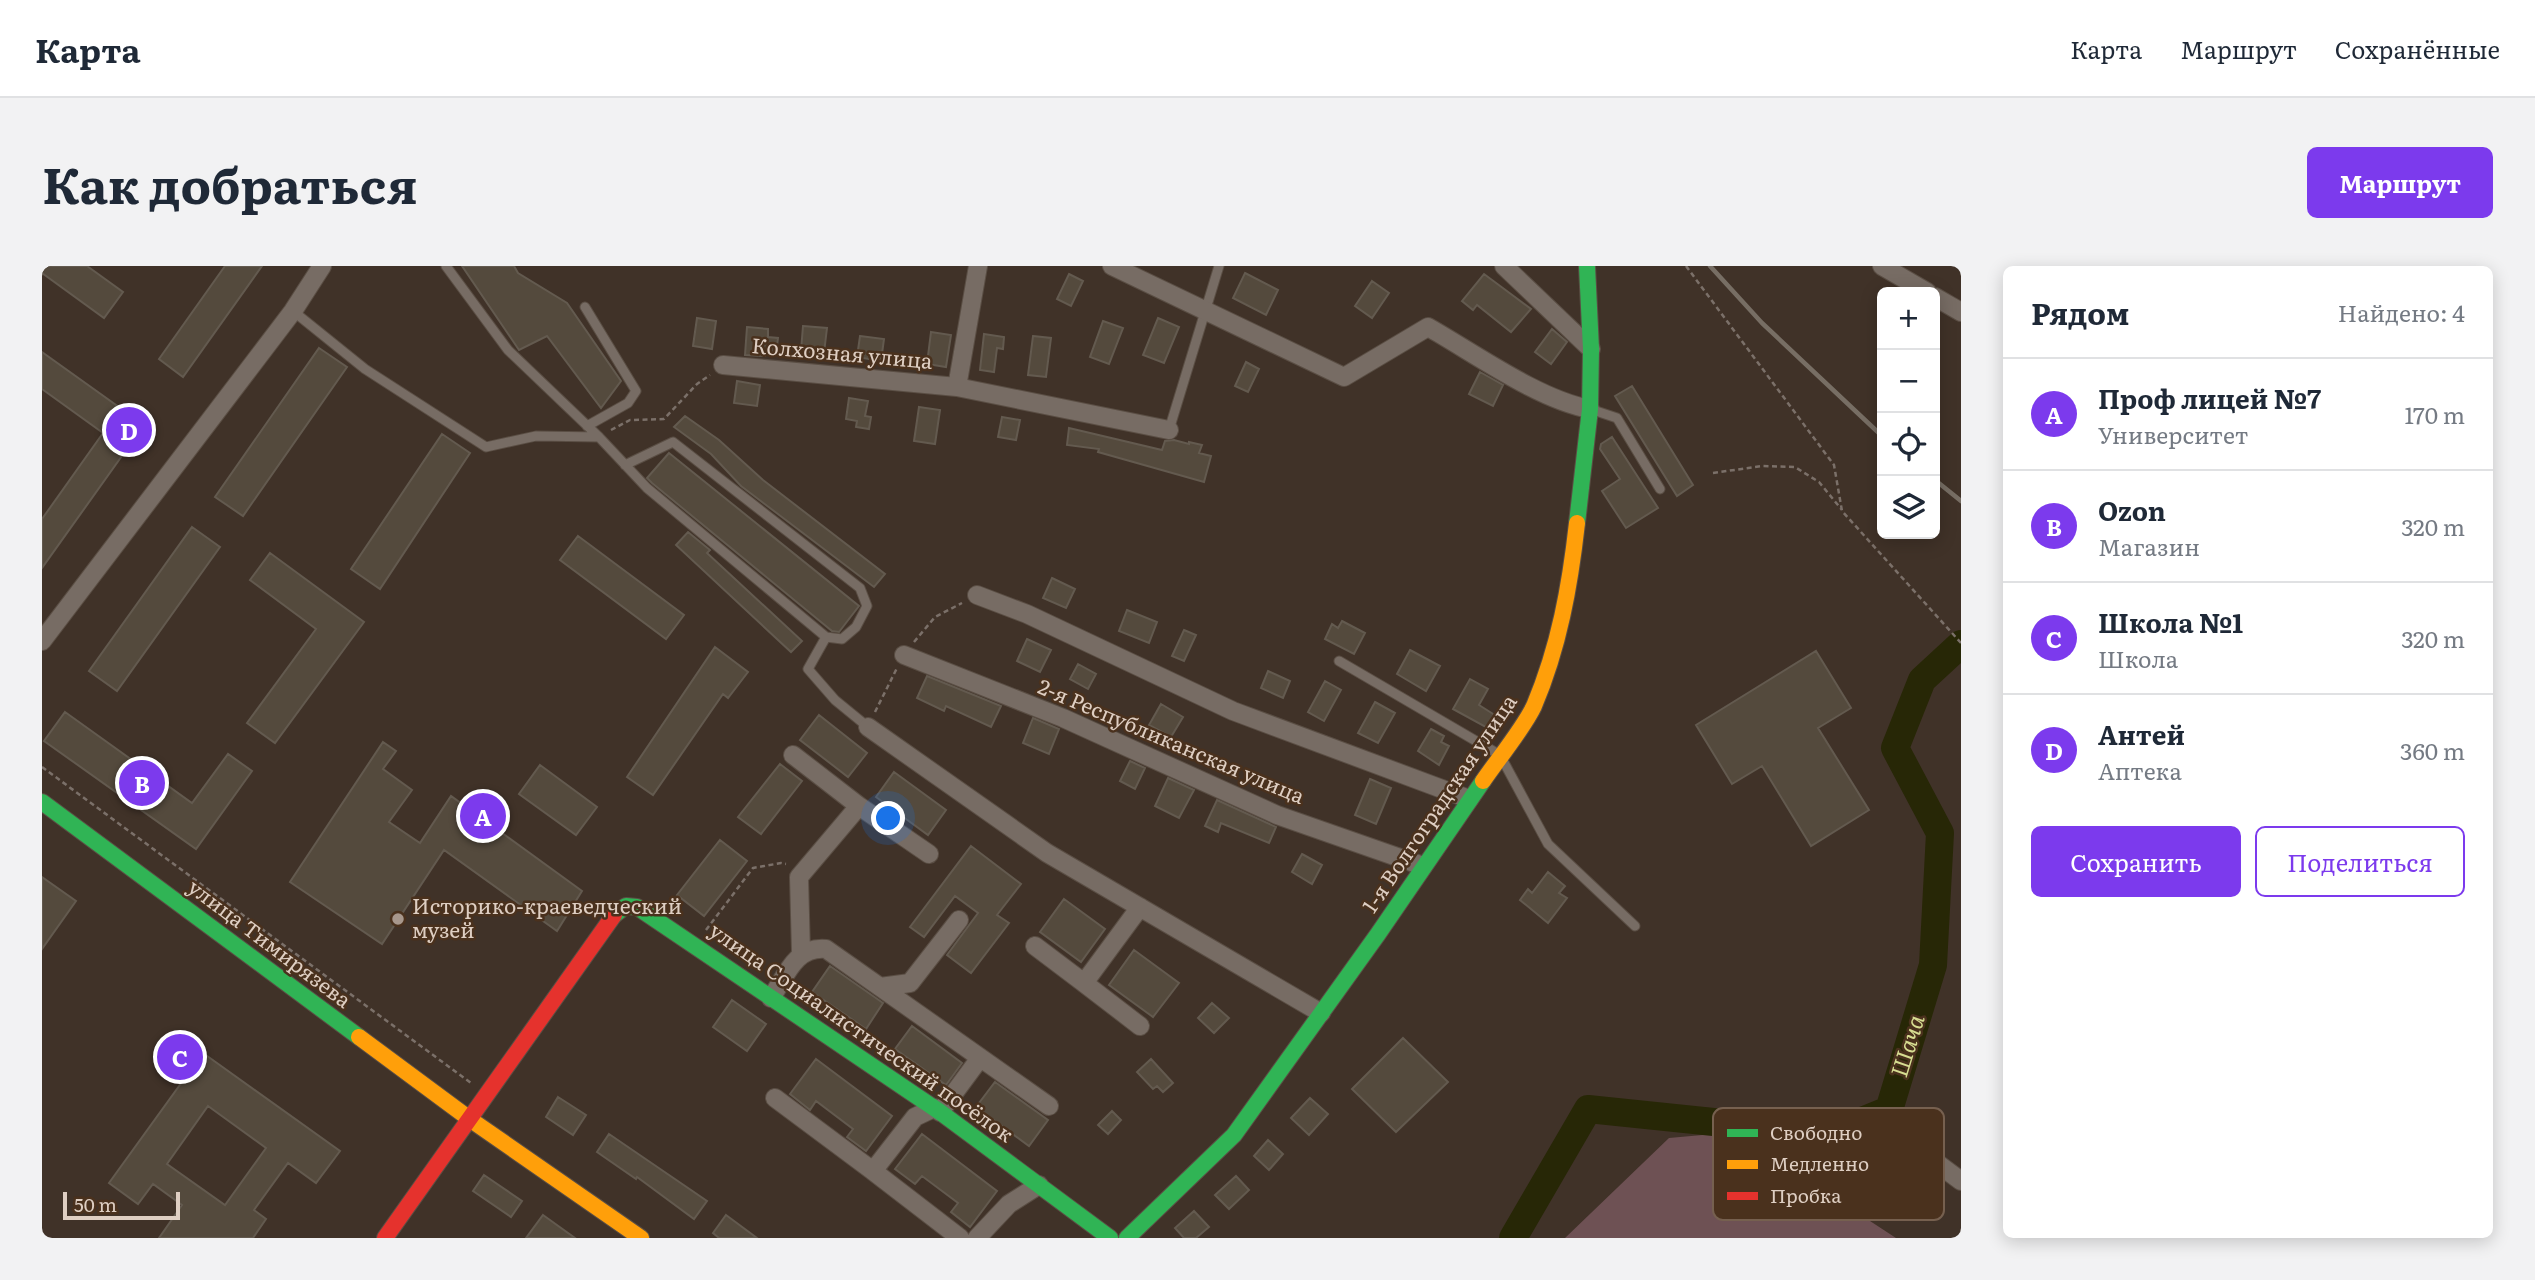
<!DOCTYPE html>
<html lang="ru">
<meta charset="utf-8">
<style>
:root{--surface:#fff;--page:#f2f2f3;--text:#1f2937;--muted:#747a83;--line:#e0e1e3;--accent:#7c3aed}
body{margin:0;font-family:Literata,serif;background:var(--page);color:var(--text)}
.controls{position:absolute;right:21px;top:21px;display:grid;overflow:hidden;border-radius:10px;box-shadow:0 4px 18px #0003}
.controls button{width:63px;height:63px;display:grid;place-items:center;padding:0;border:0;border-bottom:2px solid var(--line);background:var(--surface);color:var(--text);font:35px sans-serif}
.scale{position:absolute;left:21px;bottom:18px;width:117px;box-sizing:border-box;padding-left:7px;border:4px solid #decec2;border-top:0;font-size:19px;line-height:24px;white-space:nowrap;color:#decec2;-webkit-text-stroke:5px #4a311d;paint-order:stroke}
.you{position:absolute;left:847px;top:553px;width:24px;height:24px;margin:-18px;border:5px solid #fff;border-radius:50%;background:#1a73e8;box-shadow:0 0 0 10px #1a73e833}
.badge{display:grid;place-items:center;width:46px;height:46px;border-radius:50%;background:var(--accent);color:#fff;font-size:23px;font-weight:700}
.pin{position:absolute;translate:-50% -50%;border:4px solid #fff;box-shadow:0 2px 7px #0006}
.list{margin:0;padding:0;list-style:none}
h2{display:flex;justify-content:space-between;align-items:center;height:91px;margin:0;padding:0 28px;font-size:30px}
h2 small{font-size:23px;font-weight:400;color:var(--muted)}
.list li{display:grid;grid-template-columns:46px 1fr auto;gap:21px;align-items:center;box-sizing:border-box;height:112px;padding:0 28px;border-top:2px solid var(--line)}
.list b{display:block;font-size:26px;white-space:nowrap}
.list p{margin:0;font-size:23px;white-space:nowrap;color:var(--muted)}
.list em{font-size:23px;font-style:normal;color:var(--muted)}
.actions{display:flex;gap:14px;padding:21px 28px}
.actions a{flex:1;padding:16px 0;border:2px solid var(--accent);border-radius:10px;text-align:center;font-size:24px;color:var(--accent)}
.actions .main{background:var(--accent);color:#fff}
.icon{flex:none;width:38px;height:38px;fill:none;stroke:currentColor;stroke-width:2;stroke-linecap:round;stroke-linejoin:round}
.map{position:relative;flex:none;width:1919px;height:972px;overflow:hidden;border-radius:10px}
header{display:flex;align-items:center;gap:42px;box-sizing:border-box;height:98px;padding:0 35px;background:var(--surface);border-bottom:2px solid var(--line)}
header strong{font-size:33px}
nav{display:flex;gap:38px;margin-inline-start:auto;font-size:24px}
.intro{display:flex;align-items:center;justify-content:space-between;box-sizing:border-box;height:168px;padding:0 42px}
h1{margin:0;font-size:49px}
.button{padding:18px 32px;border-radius:10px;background:var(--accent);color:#fff;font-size:24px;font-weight:700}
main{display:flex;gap:42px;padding:0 42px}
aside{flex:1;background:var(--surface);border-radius:10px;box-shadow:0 4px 18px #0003}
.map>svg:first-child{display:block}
</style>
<header>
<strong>Карта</strong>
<nav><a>Карта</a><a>Маршрут</a><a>Сохранённые</a></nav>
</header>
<div class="intro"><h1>Как добраться</h1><a class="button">Маршрут</a></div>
<main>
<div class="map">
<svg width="1919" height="972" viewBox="0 0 1919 972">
<rect width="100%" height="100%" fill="#403228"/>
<!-- green -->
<path fill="#6e5154" d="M1781,858L1858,898L1828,955L1854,972H1523L1627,872Z"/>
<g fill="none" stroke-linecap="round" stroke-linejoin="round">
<!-- river -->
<path stroke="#272706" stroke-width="28" d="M1471,972L1546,843L1788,868L1847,844L1891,699L1898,567L1853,482L1880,414L1919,378"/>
</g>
<!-- building -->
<path fill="#544a3d" stroke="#635a4f" stroke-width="2" fill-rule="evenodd" d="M0,0H45L81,26L62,52L0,7Z
M183,0H220L141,111L117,93Z
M420,0H472L476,7L525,37L579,115L559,142L505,70L477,84Z
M1203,7L1236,24L1224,49L1191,32Z
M1027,8L1041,15L1029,40L1015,33Z
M1442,8L1489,43L1469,66L1435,39L1431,44L1420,35Z
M1330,15L1347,27L1330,52L1313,40Z
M655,52L674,55L670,83L651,80Z
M1116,52L1137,61L1122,97L1101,89Z
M1061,55L1081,62L1067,98L1048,91Z
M761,60L785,62L782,87L759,85Z
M705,61L726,63V71L736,72L734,88L723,87V90L703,89Z
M1510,63L1525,76L1509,98L1493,86Z
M889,66L909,69L904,101L885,98Z
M942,68L962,71L961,83L955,82L952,106L938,104Z
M818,70L842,73L839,95L815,91Z
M991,70L1009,72L1004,111L986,109Z
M277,82L305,101L201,250L173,231Z
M0,86L102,159L0,302V253L61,167L0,123Z
M1204,96L1217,103L1206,126L1193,120Z
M1438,106L1461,119L1451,140L1427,128Z
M695,115L718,119L715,140L692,137Z
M1590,120L1651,219L1635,230L1573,130Z
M807,132L826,135L823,150L829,151L827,163L814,161L815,155L804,153Z
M877,141L898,144L893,178L872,175Z
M643,150L677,174L721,214L843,308L832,321L699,220L669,188L632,161Z
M960,151L978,154L974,174L956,171Z
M1027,162L1120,184L1123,175L1132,174L1147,178V176L1160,179L1157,187L1169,190L1162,216L1056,186L1057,183L1025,179Z
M400,168L428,187L338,323L309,303Z
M1570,171L1616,242L1584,262L1560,225L1578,213L1558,183L1559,178Z
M627,187L817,340L797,366L790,365L610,217L605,212Z
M150,261L178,281L75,425L47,405Z
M646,266L668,284L665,287L760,375L749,386L634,279Z
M536,270L642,349L624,373L518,294Z
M228,287L322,356L233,477L205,457L274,363L208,314Z
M1010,312L1033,323L1024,342L1001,332Z
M1085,344L1115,356L1107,377L1077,365Z
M1300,355L1323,367L1312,388L1283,373L1290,358L1296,362Z
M1142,364L1154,369L1142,395L1130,390Z
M985,373L1009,384L998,406L975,395Z
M673,381L706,406L686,432L681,428L611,529L585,511Z
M1368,384L1398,400L1384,425L1355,408Z
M1774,385L1809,442L1776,462L1827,544L1769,580L1720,500L1690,518L1654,459Z
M1036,398L1054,408L1046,423L1028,413Z
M1226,405L1248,415L1241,432L1219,422Z
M885,410L959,440L949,461L904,440L902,445L875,432Z
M1428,413L1446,423L1437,439L1459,453L1451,465L1411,443Z
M1283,415L1299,424L1282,455L1266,446Z
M1333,436L1353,447L1336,477L1316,467Z
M1119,438L1141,451L1129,471L1107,459Z
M23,446L150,537L186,488L210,505L154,583L2,475Z
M777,449L825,487L806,511L758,474Z
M991,452L1017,463L1007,488L981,477Z
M1389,463L1402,470L1399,476L1407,480L1397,499L1376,485Z
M341,476L354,485L341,503L370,524L347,556L378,577L409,530L540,625L515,665L402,584L340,678L248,616Z
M1088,495L1103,502L1093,523L1078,515Z
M738,498L760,515L719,568L696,551Z
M498,499L555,541L534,569L477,528Z
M852,506L904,544L886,569L834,531Z
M1126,512L1152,524L1137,552L1113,540Z
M1328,513L1349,522L1334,558L1313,549Z
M1175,534L1234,561L1227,577L1179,557L1176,566L1163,560Z
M678,574L705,595L662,650L635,629Z
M929,580L979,618L955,649L967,657L929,707L905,689L936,647L913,630L882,671L868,661Z
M1260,588L1280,599L1270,618L1250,606Z
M1506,606L1523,620L1517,627L1525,632L1506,657L1478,634L1486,623L1490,627Z
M0,611L34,635L0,683Z
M1022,633L1063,663L1039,696L998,666Z
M1092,684L1137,717L1111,751L1067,719Z
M788,700L841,737L824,763L770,726Z
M690,734L724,758L705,785L671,761Z
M1170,737L1187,752L1172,767L1156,752Z
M870,760L920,797L904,819L853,783Z
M1361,772L1406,816L1354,866L1310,823Z
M161,787L298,885L274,917L246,897L212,944L224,953L211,972H117L140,939L111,918L96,938L67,917ZM166,840L224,882L183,939L125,898Z
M774,793L850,850L824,885L805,871L811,863L774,835L768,844L748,828Z
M1109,793L1131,817L1121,826L1115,820L1111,823L1095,806Z
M953,816L1006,854L987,880L934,841Z
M516,831L544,849L531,869L504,851Z
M1268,832L1286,848L1267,869L1249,852Z
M1070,845L1079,854L1066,868L1056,859Z
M567,868L665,935L652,953L595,911L594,913L555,886Z
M880,868L955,925L928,961L909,946L916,937L880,910L873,918L853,903Z
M1226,874L1241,888L1227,904L1212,890Z
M442,909L480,935L469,951L431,925Z
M1194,910L1207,924L1187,943L1173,929Z
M1152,945L1167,961L1154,972H1142L1133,962Z
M501,949L533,972H484Z
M684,949L715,972H677L671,967Z"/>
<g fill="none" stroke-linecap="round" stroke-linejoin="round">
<defs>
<path id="lane" d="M404,0L466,84L557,171L605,222L784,371L766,403L793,434L826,461
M543,41L594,125L586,137L545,160
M251,45L323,103L444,181L494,170L557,171
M1548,143L1575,152L1618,223
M1127,164L1177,0
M583,199L631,176L818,322L825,340L814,361L800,373L784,371
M1297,395L1458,489L1506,578L1593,660"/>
<path id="street" d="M1070,0L1302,111L1386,61C1432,87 1497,134 1548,143
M1462,0L1549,83
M1840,0L1885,26
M1893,31L1919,46
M681,99L915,121L1127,164
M915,121L936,0
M935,329L985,348L1191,445L1427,533
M0,375L251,45L280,0
M862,389L1021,452L1235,549L1381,600
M826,461L1005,587L1279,747
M751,489L817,540
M993,680L1042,717L1098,641
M759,687L757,611L817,540L887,588
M1042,717L1098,760
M838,721L868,717L917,654
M729,732C744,710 753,680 784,683L1007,840
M733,832L831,905L873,851L892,842
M898,846L938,792
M1864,874L1919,915
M831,905L918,972
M935,972L967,938L997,919"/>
<path id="fast" d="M1535,257L1548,143L1549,83L1545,0
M0,536L317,771
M572,649L584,640L595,641L898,846L1068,972
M1085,972L1192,869L1336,668L1441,515"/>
<path id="slow" d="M1441,515C1456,493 1481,463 1492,440C1517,381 1528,320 1535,257
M317,771L429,854L599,972"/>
<path id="jam" d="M343,972L572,649"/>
</defs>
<!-- lane casing -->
<use href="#lane" stroke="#5a4e44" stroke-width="11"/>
<!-- street casing -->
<use href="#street" stroke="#5a4e44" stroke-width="20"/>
<!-- fast casing -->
<use href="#fast" stroke="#5a4e44" stroke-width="18"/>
<!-- slow casing -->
<use href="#slow" stroke="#5a4e44" stroke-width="18"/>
<!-- jam casing -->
<use href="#jam" stroke="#5a4e44" stroke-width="18"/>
<!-- path -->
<path stroke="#7b7069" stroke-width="2.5" stroke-dasharray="5 3.5" stroke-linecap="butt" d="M1644,0L1792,199L1800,245L1919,377
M569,164L588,154L622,153L655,118L668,109
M1671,207L1720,200L1753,201L1777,216L1800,244
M872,376L893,351L920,337
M833,446L855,402
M0,501L429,817
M664,664L711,602L739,597L744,598"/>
<!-- lane -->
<use href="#lane" stroke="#776c64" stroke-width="9"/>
<!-- street -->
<use href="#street" stroke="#776c64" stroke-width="18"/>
<!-- fast -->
<use href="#fast" stroke="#30b455" stroke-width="16"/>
<!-- slow -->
<use href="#slow" stroke="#ff9f0a" stroke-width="16"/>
<!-- jam -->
<use href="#jam" stroke="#e5322d" stroke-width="16"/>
<!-- rail -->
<path stroke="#776e64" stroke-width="4.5" d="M1668,0L1720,57L1840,170
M1893,214L1919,235"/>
</g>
<!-- markers -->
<circle fill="#a7978c" stroke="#4a311d" stroke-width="2.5" cx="356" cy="653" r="7"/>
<g text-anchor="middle" stroke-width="5" stroke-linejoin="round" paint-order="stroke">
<!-- street labels -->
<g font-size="21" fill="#decec2" stroke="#4a311d">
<text transform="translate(800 88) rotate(5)" y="7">Колхозная улица</text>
<text transform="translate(1129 476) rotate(23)" y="7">2-я Республиканская улица</text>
<text transform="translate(1398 538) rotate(-56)" y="7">1-я Волгоградская улица</text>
<text transform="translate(227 678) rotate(37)" y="7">улица Тимирязева</text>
<text transform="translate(819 767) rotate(35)" y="7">улица Социалистический посёлок</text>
</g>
<!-- poi labels -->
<g font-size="21" fill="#decec2" stroke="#4a311d" text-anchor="start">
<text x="370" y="648">Историко-краеведческий<tspan x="370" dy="24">музей</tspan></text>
</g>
<!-- water labels -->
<g font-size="23" font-style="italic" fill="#d7dd91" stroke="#4a311d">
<text transform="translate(1866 780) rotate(-73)" y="8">Шача</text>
</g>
</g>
<!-- legend -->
<rect x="1671" y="842" width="231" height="112" rx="10" fill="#4a311d" stroke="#76604f" stroke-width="2"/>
<rect x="1685" y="863" width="31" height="8" fill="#30b455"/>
<rect x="1685" y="894" width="31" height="9" fill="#ff9f0a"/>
<rect x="1685" y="926" width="31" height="8" fill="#e5322d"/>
<g font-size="19" fill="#decec2">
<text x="1728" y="874">Свободно</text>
<text x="1728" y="905">Медленно</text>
<text x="1728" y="937">Пробка</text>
</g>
</svg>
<div class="controls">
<button>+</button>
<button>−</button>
<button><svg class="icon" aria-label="locate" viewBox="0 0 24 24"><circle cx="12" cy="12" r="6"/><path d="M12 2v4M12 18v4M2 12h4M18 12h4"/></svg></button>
<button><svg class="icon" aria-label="layers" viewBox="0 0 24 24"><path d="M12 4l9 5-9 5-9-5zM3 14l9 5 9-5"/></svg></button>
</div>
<div class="scale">50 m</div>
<div class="you"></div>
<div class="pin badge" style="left:441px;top:550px">A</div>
<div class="pin badge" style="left:100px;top:517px">B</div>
<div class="pin badge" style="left:138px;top:791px">C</div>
<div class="pin badge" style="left:87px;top:164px">D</div>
</div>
<aside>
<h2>Рядом<small>Найдено: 4</small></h2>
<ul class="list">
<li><span class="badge">A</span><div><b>Проф лицей №7</b><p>Университет</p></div><em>170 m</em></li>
<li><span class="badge">B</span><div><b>Ozon</b><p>Магазин</p></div><em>320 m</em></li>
<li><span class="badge">C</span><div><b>Школа №1</b><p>Школа</p></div><em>320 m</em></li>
<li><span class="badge">D</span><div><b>Антей</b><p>Аптека</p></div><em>360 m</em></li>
</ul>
<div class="actions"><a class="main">Сохранить</a><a>Поделиться</a></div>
</aside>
</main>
